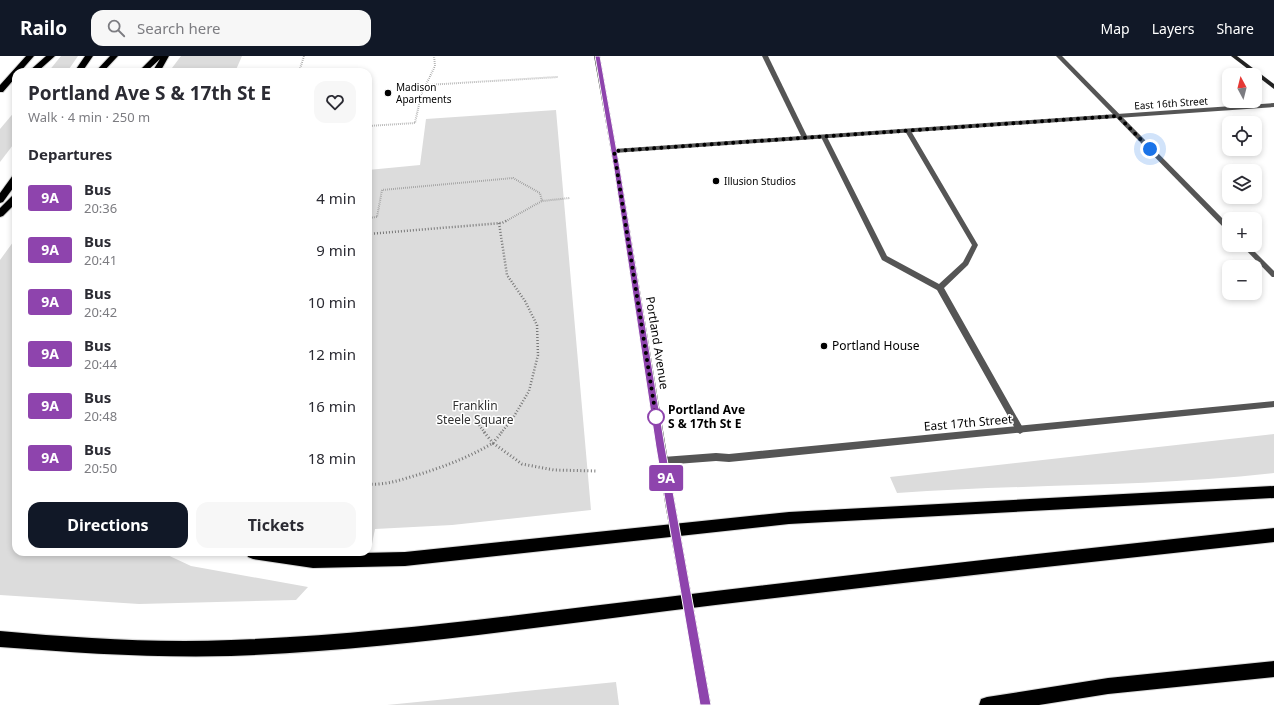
<!DOCTYPE html>
<html lang="en">
<head>
<meta charset="utf-8">
<style>
	:root { --surface:#fff; --page:#f7f7f7; --text:#2b2b33; --muted:#7c7c81; --accent:#111827 }
	body { margin:0; font-family:"Noto Sans",sans-serif; background:var(--page); color:var(--text); height:100vh; display:flex; flex-direction:column; font-size:15px; white-space:nowrap }
	* { box-sizing:border-box; margin:0 }
	p { font-size:13px; color:var(--muted) }
	.icon { flex:none; width:22px; height:22px; fill:none; stroke:currentColor; stroke-width:2; stroke-linecap:round; stroke-linejoin:round }
	.map { position:relative; flex:1; overflow:hidden }
	.panel { position:absolute; left:12px; top:12px; width:360px; height:488px; display:flex; flex-direction:column; background:var(--surface); border-radius:12px; box-shadow:0 2px 6px #0003 }
	.panel>* { flex:none }
	.badge { padding:0 8px; border-radius:3px; font-size:14px; line-height:26px }
	.needle { width:26px; rotate:353deg }
	.tools { position:absolute; left:1222px; top:12px; display:grid; gap:8px }
	.tools a { display:grid; place-items:center; width:40px; height:40px; border-radius:8px; background:var(--surface); box-shadow:0 2px 6px #0003; font-size:20px }
	.you { position:absolute; width:20px; height:20px; margin:-10px; border:3px solid #fff; border-radius:50%; background:#1a73e8; box-shadow:0 0 0 6px #1a73e833 }
	.map>.badge { position:absolute; translate:-50% -50%; box-shadow:0 0 0 2px #fff }
	h2 { padding:0 16px; font-size:15px; line-height:36px }
	.round { display:grid; place-items:center; flex:none; width:42px; height:42px; border-radius:12px; background:var(--page) }
	.head { display:flex; align-items:center; justify-content:space-between; height:68px; padding:0 16px }
	h1 { font-size:19px; font-weight:700; line-height:30px }
	.button { display:flex; gap:8px; margin-top:auto; padding:8px 16px }
	.button a { flex:1; height:46px; border-radius:12px; background:var(--accent); color:#fff; font-size:16px; font-weight:700; line-height:46px; text-align:center }
	.button a+a { background:var(--page); color:var(--text) }
	ul { padding:0; list-style:none }
	li { display:flex; align-items:center; gap:12px; height:52px; padding:0 16px }
	li div { flex:1 }
	li b { display:block; font-size:15px }
	li em { font-style:normal }
	li .badge { min-width:44px; font-weight:700; text-align:center }
	header { display:flex; align-items:center; gap:24px; box-sizing:border-box; height:56px; padding:0 20px; background:var(--accent); color:#fff }
	header strong { font-size:19px }
	nav { display:flex; gap:22px; margin-inline-start:auto; font-size:14px }
	.search { width:280px; height:36px; background:var(--page); display:flex; align-items:center; gap:10px; box-sizing:border-box; padding:0 14px; border-radius:12px; color:var(--muted); font-size:15px }
	.map>svg:first-child { display:block }
</style>
</head>
<body>
<header>
<strong>Railo</strong>
<div class="search"><svg class="icon" aria-label="search" viewBox="0 0 24 24"><circle cx="10" cy="10" r="6"/><path d="M15 15l6 6"/></svg>Search here</div>
<nav><a>Map</a><a>Layers</a><a>Share</a></nav>
</header>
<div class="map">
<svg width="1274" height="649" viewBox="0 0 1274 649">
	<rect width="100%" height="100%" fill="#fff"/>
	<g fill="#dcdcdc">
		<polygon points="61,0 78,0 67,16 48,16"/>
		<polygon points="181,0 242,0 235,16 169,16"/>
		<polygon points="16,54 16,85 0,106 0,73"/>
		<polygon points="556,54 591,454 452,469 375,473 372,488 368,488 368,114 420,109 426,63"/>
		<polygon points="16,182 16,496 161,496 191,510 308,531 296,544 139,548 0,539 0,204"/>
		<path d="M1274,378V417C1149,431 1022,428 897,437L890,421Z"/>
		<polygon points="616,626 619,649 387,649"/>
	</g>
	<g fill="none" stroke-linecap="round" stroke-linejoin="round">
		<defs>
			<g id="highway">
				<polygon points="26,0 34,0 20,16 16,16 16,21 3,36 0,36 0,29"/>
				<polygon points="46,0 55,0 37,16 28,16"/>
				<polygon points="85,0 93,0 82,16 74,16"/>
				<polygon points="110,0 118,0 103,16 95,16"/>
				<polygon points="154,0 169,0 160,16 152,16 160,3 146,16 138,16"/>
				<polygon points="16,118 16,128 3,146 0,147 0,137 13,119"/>
				<polygon points="16,138 16,147 3,160 0,161 0,152 13,139"/>
				<polygon points="1274,430 1274,442 789,468 405,510 313,512 253,503 248,501 246,496 295,496 313,498 405,496 789,456"/>
				<path d="M1274,472V486C1071,508 869,530 667,555C522,573 377,595 231,600C154,602 77,597 0,591V575C77,582 154,587 231,584C377,579 522,558 667,541C869,516 1071,494 1274,472Z"/>
				<polygon points="1274,605 1274,621 1108,638 1039,649 979,649 981,643 987,641 1108,622"/>
			</g>
		</defs>
		<use href="#highway" stroke="#dbdbdb" stroke-width="2"/>
		<g stroke="#777" stroke-width="2" stroke-dasharray="0.5 1.5" stroke-linecap="butt">
			<polyline points="299,16 304,0"/>
			<polyline points="426,29 558,21"/>
			<polyline points="368,70 415,67 421,39 435,10 434,0"/>
			<polyline points="368,162 377,161 382,134 513,122 540,137 542,145 570,142"/>
			<polyline points="506,165 542,145"/>
		</g>
		<g stroke="#777" stroke-width="2.5" stroke-dasharray="1 2" stroke-linecap="butt">
			<polyline points="499,167 507,219 525,245 537,269 538,299 529,335 513,362 501,377"/>
			<polyline points="368,178 502,167 508,164"/>
			<polyline points="479,369 485,377"/>
		</g>
		<g stroke="#777" stroke-width="3" stroke-dasharray="1 2.5" stroke-linecap="butt">
			<polyline points="484,376 493,387 502,376"/>
			<path d="M368,428C382,429 394,426 407,422C438,413 466,403 493,387L522,408L554,414L597,415"/>
		</g>
		<g fill="#555" fill-rule="evenodd">
			<polygon points="762,0 768,0 808,82 807,83 802,82"/>
			<polygon points="1056,0 1062,0 1229,169 1229,175 1227,175"/>
			<polygon points="908,73 911,75 978,189 968,209 944,232 1023,372 1024,374 1023,376 1020,378 1017,376 937,234 882,204 821,81 824,79 827,81 887,200 939,228 963,206 972,189 905,75"/>
			<polygon points="1241,189 1248,189 1274,215 1274,221 1272,221"/>
		</g>
		<g fill="#555" fill-rule="evenodd">
			<polygon points="1274,47 1274,51 614,97 611,95 614,93"/>
			<polygon points="1274,345 1274,351 729,406 716,405 663,409 660,408 659,405 660,402 663,401 716,397 729,398"/>
		</g>
		<g fill="#222" fill-rule="evenodd">
			<polygon points="594,0 600,0 620,113 675,447 673,450 670,451 667,450 665,447 614,113"/>
			<polygon points="1231,0 1237,0 1274,28 1274,33"/>
		</g>
		<use href="#highway" fill="#000" fill-rule="evenodd"/>
		<polyline stroke="#222" stroke-width="10" points="670,447 706,649"/>
	</g>
	<polygon fill="#8e44ad" stroke="#fff" points="595,0 600,0 620,113 665,391 711,649 700,649 656,391 614,113"/>
	<g fill="none" stroke-linecap="round" stroke-linejoin="round">
		<polyline stroke="#000" stroke-width="4" stroke-dasharray="0 7.2" points="656,361 614,95 1118,60 1150,93"/>
	</g>
	<g fill="#000" stroke="#fff" stroke-width="1.5">
		<circle cx="388" cy="37" r="4"/>
		<circle cx="716" cy="125" r="4"/>
		<circle cx="824" cy="290" r="4"/>
	</g>
	<circle fill="#fff" stroke="#8e44ad" stroke-width="2" cx="656" cy="361" r="8"/>
	<g text-anchor="middle" stroke-width="3" stroke-linejoin="round" paint-order="stroke">
		<g font-size="10" fill="#000" stroke="#fff" text-anchor="start">
			<text x="396" y="35">Madison<tspan x="396" dy="12">Apartments</tspan></text>
			<text x="724" y="129">Illusion Studios</text>
		</g>
		<g font-size="10" fill="#000" stroke="#fff">
			<text transform="translate(1171 47) rotate(-4)" y="4">East 16th Street</text>
		</g>
		<g font-size="12" fill="#000" stroke="#fff">
			<text transform="translate(657 287) rotate(81)" y="4">Portland Avenue</text>
			<text transform="translate(968 367) rotate(-5)" y="4">East 17th Street</text>
		</g>
		<g font-size="12" fill="#000" stroke="#fff" text-anchor="start">
			<text x="832" y="294">Portland House</text>
		</g>
		<g font-size="12" fill="#333" stroke="#fff">
			<text x="475" y="354">Franklin<tspan x="475" dy="14">Steele Square</tspan></text>
		</g>
		<g font-size="12" font-weight="bold" fill="#000" stroke="#fff" text-anchor="start">
			<text x="668" y="358">Portland Ave<tspan x="668" dy="14">S &amp; 17th St E</tspan></text>
		</g>
	</g>
</svg>
<div class="tools">
<a><svg class="needle" viewBox="-14 -14 28 28"><path d="M0-13l5 13h-10z" fill="#e53935"/><path d="M0 13l5-13h-10z" fill="#7c7c81"/></svg></a>
<a><svg class="icon" aria-label="locate" viewBox="0 0 24 24"><circle cx="12" cy="12" r="6"/><path d="M12 2v4M12 18v4M2 12h4M18 12h4"/></svg></a>
<a><svg class="icon" aria-label="layers" viewBox="0 0 24 24"><path d="M12 4l9 5-9 5-9-5zM3 14l9 5 9-5"/></svg></a>
<a>+</a>
<a>−</a>
</div>
<div class="you" style="left:1150px;top:93px"></div>
<b class="badge" style="left:666px;top:422px;background:#8e44ad;color:#fff">9A</b>
<section class="panel">
<div class="head"><div><h1>Portland Ave S &amp; 17th St E</h1><p>Walk · 4 min · 250 m</p></div><a class="round"><svg class="icon" aria-label="heart" viewBox="0 0 24 24"><path d="M12 20l-8-8c-3-5 5-10 8-4 3-6 11-1 8 4z"/></svg></a></div>
<h2>Departures</h2>
<ul>
<li><span class="badge" style="background:#8e44ad;color:#fff">9A</span><div><b>Bus</b><p>20:36</p></div><em>4 min</em></li>
<li><span class="badge" style="background:#8e44ad;color:#fff">9A</span><div><b>Bus</b><p>20:41</p></div><em>9 min</em></li>
<li><span class="badge" style="background:#8e44ad;color:#fff">9A</span><div><b>Bus</b><p>20:42</p></div><em>10 min</em></li>
<li><span class="badge" style="background:#8e44ad;color:#fff">9A</span><div><b>Bus</b><p>20:44</p></div><em>12 min</em></li>
<li><span class="badge" style="background:#8e44ad;color:#fff">9A</span><div><b>Bus</b><p>20:48</p></div><em>16 min</em></li>
<li><span class="badge" style="background:#8e44ad;color:#fff">9A</span><div><b>Bus</b><p>20:50</p></div><em>18 min</em></li>
</ul>
<div class="button"><a>Directions</a><a>Tickets</a></div>
</section>
</div>
</body>
</html>
